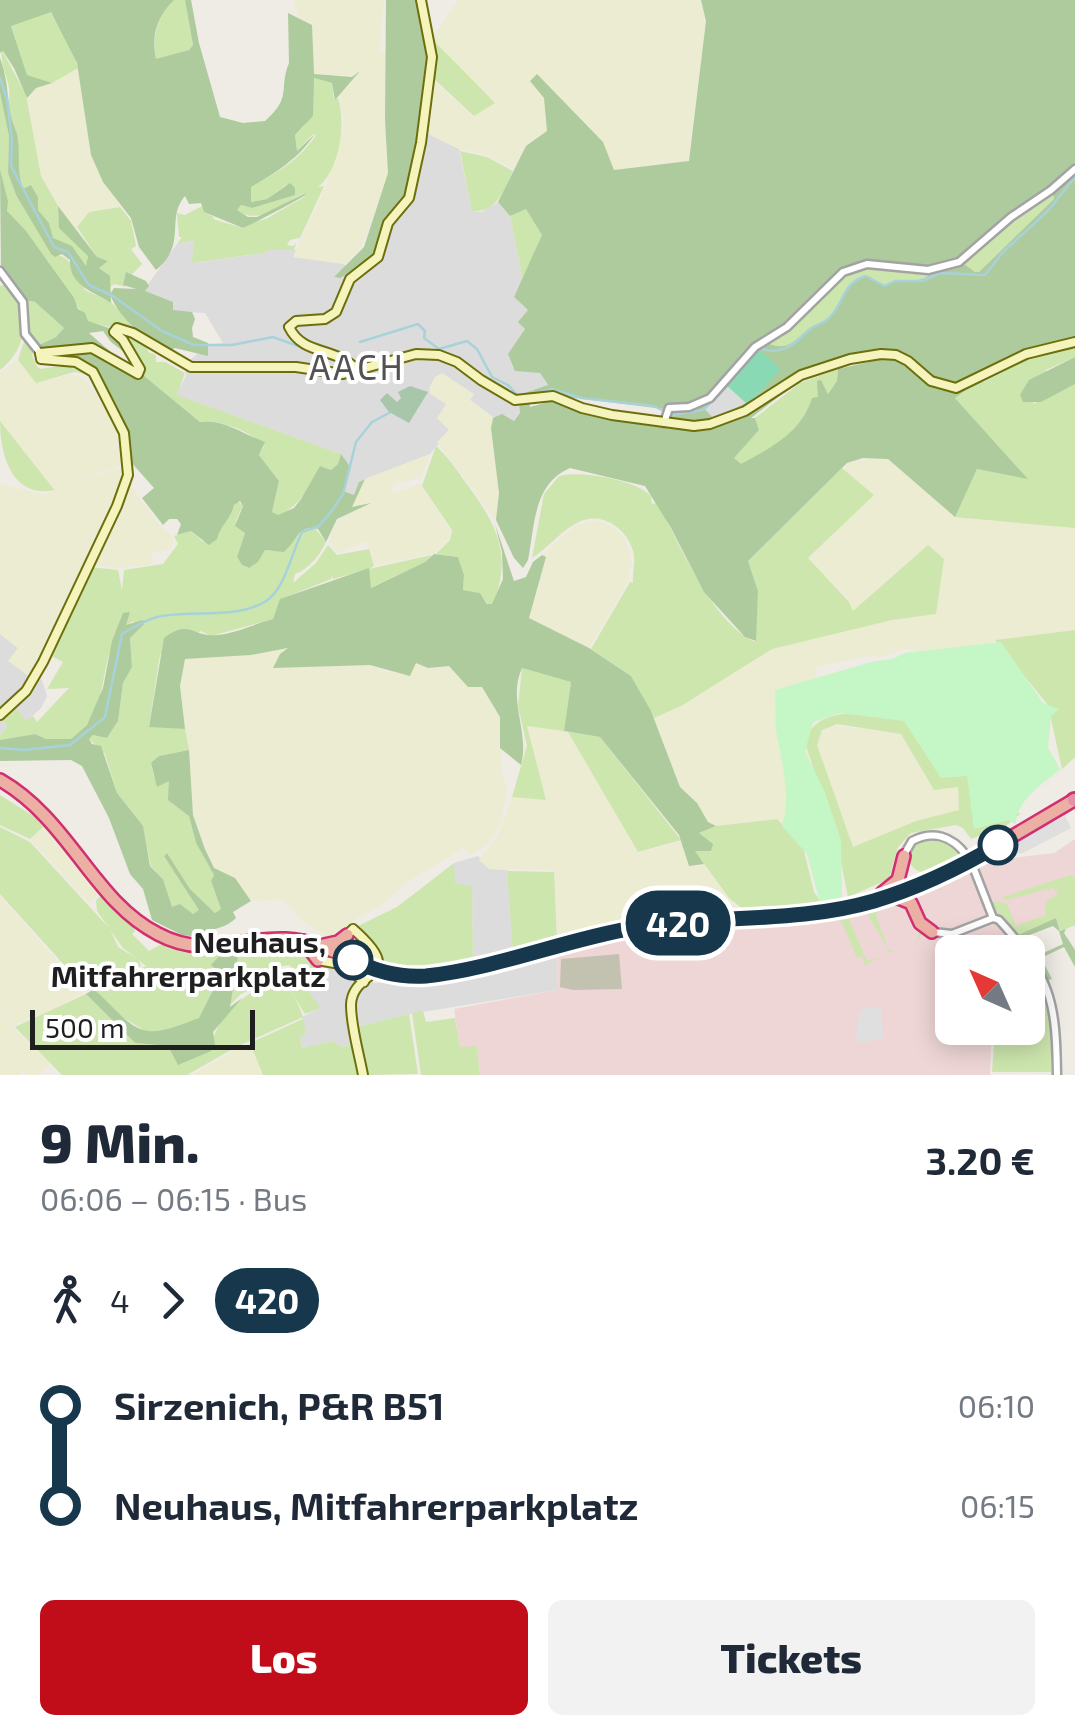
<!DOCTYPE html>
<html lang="de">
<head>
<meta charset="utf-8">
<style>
	:root { --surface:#fff; --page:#f2f2f3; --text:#1f2937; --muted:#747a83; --accent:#c00d19 }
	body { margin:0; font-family:"Exo 2",sans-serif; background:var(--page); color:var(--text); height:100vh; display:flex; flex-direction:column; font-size:38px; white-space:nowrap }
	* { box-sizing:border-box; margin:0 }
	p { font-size:32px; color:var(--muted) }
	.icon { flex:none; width:55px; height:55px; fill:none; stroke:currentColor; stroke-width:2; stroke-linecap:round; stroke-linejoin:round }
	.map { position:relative; height:1075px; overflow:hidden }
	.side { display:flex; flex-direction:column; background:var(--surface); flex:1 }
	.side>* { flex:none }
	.badge { padding:0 20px; border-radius:32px; font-size:35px; line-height:65px }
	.needle { width:65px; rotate:315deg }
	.tools { position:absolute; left:935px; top:935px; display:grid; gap:20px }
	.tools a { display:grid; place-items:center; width:110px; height:110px; border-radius:15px; background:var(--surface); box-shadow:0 5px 25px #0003; font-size:50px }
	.scale { position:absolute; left:30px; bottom:25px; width:225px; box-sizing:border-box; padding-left:10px; border:5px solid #1f1f1f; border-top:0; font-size:28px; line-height:35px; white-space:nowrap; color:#1f1f1f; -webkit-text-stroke:8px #fff; paint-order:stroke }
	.map>.badge { position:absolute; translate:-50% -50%; box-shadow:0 0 0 5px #fff }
	.legs { display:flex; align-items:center; gap:15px; height:110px; padding:0 40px; font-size:32px }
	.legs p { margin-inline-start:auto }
	.head { display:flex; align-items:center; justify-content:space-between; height:170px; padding:0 40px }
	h1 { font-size:55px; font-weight:800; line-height:75px }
	.cta { display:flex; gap:20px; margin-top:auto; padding:20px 40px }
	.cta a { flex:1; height:115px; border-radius:15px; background:var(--accent); color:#fff; font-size:40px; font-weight:800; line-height:115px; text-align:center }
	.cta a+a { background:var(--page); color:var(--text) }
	ul { padding:0 40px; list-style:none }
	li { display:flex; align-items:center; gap:35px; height:100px; font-size:38px }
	li i { display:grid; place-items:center; width:15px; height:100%; margin:0 12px; background:currentColor }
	li i::after { content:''; width:25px; height:25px; margin:-12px; border:8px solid; border-radius:50%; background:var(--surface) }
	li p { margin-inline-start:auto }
	li:first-child i { background:linear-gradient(#0000 50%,currentColor 0) }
	li:last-child i { background:linear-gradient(currentColor 50%,#0000 0) }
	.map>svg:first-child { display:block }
</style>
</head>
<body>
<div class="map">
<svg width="1075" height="1075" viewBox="0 0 1075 1075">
	<rect width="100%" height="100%" fill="#efebe5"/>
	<g fill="#dddcdc">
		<polygon points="424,132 459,149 472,211 481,212 498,202 510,216 523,280 514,297 528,310 525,328 516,345 529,370 540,373 548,386 519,395 520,413 513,422 496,419 470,400 473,395 446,404 450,430 430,454 360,481 354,496 343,491 341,454 176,395 186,376 185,364 208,345 223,343 205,313 170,311 144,290 177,244 194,240 193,263 264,253 267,250 296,250 294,257 344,264 346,267 335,276 339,278 390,224"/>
		<polygon points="727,386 746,403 713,418 704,408"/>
		<polygon points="0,634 18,648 9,660 42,680 47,696 41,708 26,722 17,710 9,709 1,715 7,727 0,735"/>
		<polygon points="478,856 489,869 507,870 513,953 473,962 472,886 454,883 454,863"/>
		<polygon points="558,949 557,990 410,1014 358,1027 360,1043 340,1047 334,1041 302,1048 300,1037 306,1033 302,1017 319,1008 304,984 318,976 322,981 324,963 336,964 360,979 368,976 374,983 421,980"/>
	</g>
	<polygon fill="#eed6d6" points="1075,839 1075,925 1061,931 1056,919 1016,936 1042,970 1028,974 1028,952 952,952 952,1028 992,1028 990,1075 480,1075 477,1046 460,1048 454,1009 557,990 558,949 622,937 761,927 869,911 940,882 980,862 1054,853"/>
	<polygon fill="#c3c2b1" points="619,954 622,989 573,990 560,987 561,959"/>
	<g fill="#ececd2">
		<polygon points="294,0 384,0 380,50 385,53 388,173 385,190 380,190 382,194 362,245 344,264 293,257 327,183 340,142 344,120 339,96 355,76 314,74"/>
		<polygon points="458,0 701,0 706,21 689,161 614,170 602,142 544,98 547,131 526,146 514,169 486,155 459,149 424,132 432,79 473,116 432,39"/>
		<polygon points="78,68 91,155 120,207 89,212 73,232 41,176 26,98 36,88"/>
		<polygon points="18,360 36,383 71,374 83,378 110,412 121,435 126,464 62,488 125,467 120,491 64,607 60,610 61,615 31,678 8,661 18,648 0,634 0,484 44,495 55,491 0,421 0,373"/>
		<polygon points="442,373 474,394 470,400 493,418 491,429 499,493 496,520 437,442 449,430 437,418 446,404 430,394 429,388 435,377"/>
		<polygon points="430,454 421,477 393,484 392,494 420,484 450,530 449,538 441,547 435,553 374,566 367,541 338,553 330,541 332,531 339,520 365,504 351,508 365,479"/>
		<polygon points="880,457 888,459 955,517 1075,528 1075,630 929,652 904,649 881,657 867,656 816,667 803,847 777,819 716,826 708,822 697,803 680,787 654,718 681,706 772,648 892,620 936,614 852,612 849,602 808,558 873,495 844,469 847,463"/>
		<polygon points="129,484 158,523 172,536 173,543 170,550 152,552 153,564 120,568 94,565 91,562"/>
		<polygon points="597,521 611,526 624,537 632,560 628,582 589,648 529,618 546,557 542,555 576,525"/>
		<polygon points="305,645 342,664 370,665 386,672 408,674 416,663 428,668 449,666 468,687 482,686 500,717 502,772 507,790 500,825 487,846 470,854 463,848 406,883 384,903 351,922 334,938 326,937 302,920 283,899 251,901 235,878 214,868 193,815 180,686 185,659 251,655"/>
		<polygon points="527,725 568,732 638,853 681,841 696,867 704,864 730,901 743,912 743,916 557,942 554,872 557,870 489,869 479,860 497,837 512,797 546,799"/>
		<polygon points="832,725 901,734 934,790 958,786 959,811 916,821 853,848 817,746 822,731"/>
		<polygon points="49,821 103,890 89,903 30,839"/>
		<polygon points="0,896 84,992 52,1011 11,1026 50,1063 39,1075 28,1075 23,1071 20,1075 0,1075 0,1016 9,1023 0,1013"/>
		<polygon points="250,1043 263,1075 192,1075 234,1051"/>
	</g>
	<g fill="#cde6ae" fill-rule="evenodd">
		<path d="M174,0H185L193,45L189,50L156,60C152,35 157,18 174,0Z"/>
		<polygon points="50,11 71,47 78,68 52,83 27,76 11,25"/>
		<polygon points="432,39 495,103 474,116 432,77"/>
		<path d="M2,50L26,95L41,176L58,206L59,225L88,255L86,267L75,250L53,238L49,223L38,210V197L31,185L26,192C14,175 19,156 17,136C16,128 12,121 10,113C8,104 10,96 9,88C7,75 0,64 2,50Z"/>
		<path d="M314,78L332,83L334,99L338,98C346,123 340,170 318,187L324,186L300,238L290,240L287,245L293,246L296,243L294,250H268L264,253L192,263L194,240L177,244L182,237H179L177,213L185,215L202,206L204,212L214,217L213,219L243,228L252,222L266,219L304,197L305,193C283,202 259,227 237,210L241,205L252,208L295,195L286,185L267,199L251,202V187C278,171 298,162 316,135L313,134L297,151L295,135L306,124Z"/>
		<path d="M0,93L9,136L8,173L16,195L51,254C73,255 75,273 85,290L111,302L140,334L88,322L49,263L7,211L6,193L0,169Z"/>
		<path d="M460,151L487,157L513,171C504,190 497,213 472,211Z"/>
		<polygon points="1052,190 1054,199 979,272 975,272 963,263 1014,216"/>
		<polygon points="120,207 131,221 136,246 131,249 142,264 123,284 126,287 114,284 109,288 106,273 99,268 108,261 97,257 77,227 89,212"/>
		<polygon points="526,208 542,235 523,280 510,216"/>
		<path d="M868,264L927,272L928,276C914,285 899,275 885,285L873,278H857C843,289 840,306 828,318C822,323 813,325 807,330C793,344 785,352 765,342L802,317L839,276Z"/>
		<path d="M6,284C29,314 30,346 0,370V286Z"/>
		<polygon points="28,301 35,302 64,328 56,337 37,346 28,335"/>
		<path d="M119,330L147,344L148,352L156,355V362H165L185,373L177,395L341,454L338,464L331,470L320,466C308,488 301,505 278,516L272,512L279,481L259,455L264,446C252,432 219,419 200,422L143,375V369L117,331Z"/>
		<path d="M25,338C34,347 30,360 40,369L66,365L86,374L74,372L36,383L18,360Z"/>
		<polygon points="1075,348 1075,357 1046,370 1033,404 1075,384 1075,528 954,517 977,469 1027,478 955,398 980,381 984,382 1035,355"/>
		<path d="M838,369L837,381L828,394L821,381L819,398L812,399C802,433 771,448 741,465L733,458L759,430L755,418L800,383Z"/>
		<path d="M0,421L52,487L55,490C12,499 0,455 0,421Z"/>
		<path d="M436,446C448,457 457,470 466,483C496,524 513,553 493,604H488L480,593L463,590L464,575L458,557L436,554L450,540L452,530L422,486Z"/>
		<path d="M842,468L874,495L808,558L849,602L853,611L928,545L944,559L936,614L892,620L772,649L681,706L654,718L631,676L591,649L630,582L633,583C632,572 636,562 633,551C630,540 623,531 614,525C579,503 557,543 532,558L544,494L559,476C579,470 637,480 651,496L652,504L657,503C680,543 711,622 755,642L758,591L748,561Z"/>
		<path d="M237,501L243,505L236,521L245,533L237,557L242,565L248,568L258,562L265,550C291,556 293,531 314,527L326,542C320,555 309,569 295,574L293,583L316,563L328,545L337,555L369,549L374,566L369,569L432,555L425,562L370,588L368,569L333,579L332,576L331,579L281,599L273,619L211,636L201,631L160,655L149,726L185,729L189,750L159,756L151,764L154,777L165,782L170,780V789L189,816L196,843L214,875L211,881L221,909L215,913L190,889L167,853L164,856L199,907L200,910L193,914L180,904L172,908L163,879L151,866L142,826L117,793L105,754L89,739L93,735L107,738L118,721L123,683L132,667L130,638L134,621C98,639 111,690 89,722C85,728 77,733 71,739H46L35,734L0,740V735L7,727L2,716L11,710H17L26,721L33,716L37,722L69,688L47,689L63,662L48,654L89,567L118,570L122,590L124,570L163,564L178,544L174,536L191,531L203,542L220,528Z"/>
		<polygon points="1075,630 1075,757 1039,791 1062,769 1048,705 995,640"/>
		<polygon points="522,668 571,682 564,731 527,726 546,800 512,797 527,746 518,706"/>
		<path d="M896,713L1020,814L1006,826L971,839L963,828L956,825L911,833L898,847L889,879L848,897L839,852L805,742C815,705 865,714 896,713ZM837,724L901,734L934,790L958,787L959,810L916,821L853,847L817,745L822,730Z"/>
		<polygon points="568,732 600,737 681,840 638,852"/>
		<polygon points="0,795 38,819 49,821 30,839 0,825"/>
		<polygon points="777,819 803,847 814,892 822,903 744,910 729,898 694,850 699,833 716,826"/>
		<polygon points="0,827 30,842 110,929 118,947 139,960 141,966 86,989 0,894"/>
		<path d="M920,839H945L964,856C945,866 918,887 907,857L911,845Z"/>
		<polygon points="454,863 455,883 472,886 473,962 413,973 379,966 377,949 358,926 397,907"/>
		<polygon points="507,871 554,872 557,942 513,953"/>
		<polygon points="1071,875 1075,878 1075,925 1061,931 1056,918 1016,936 990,904 996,901 1007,904 1016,926 1046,915 1045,902 1058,894 1053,888 1006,900 1002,897"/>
		<path d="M102,895L132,922L135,931L132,934L149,951L167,941L206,951L225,950L221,973L199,1019L163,1033L145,1031L87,995L135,1043L168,1046L179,1064L210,1051C216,1014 243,995 276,979C291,984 298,1003 303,1017L236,1047L187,1075H62L15,1027L146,966L123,948L97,911L96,900Z"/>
		<polygon points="902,899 923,932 915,944 919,933 901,904 879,910 876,915 888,949 894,951 890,953 867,913 849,919 867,961 881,957 865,965 862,956 857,958 838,914"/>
		<polygon points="266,951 305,951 314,964 324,963 322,966 330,972 322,982 318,976 304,984 320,1008 305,1014 285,981 296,971 289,965 273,968 273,979 241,994 229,1006 237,955"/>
		<path d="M1038,971C1052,1003 1051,1038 1051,1072H992L995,1028H1028V974Z"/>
		<polygon points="423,1011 426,1022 455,1018 460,1047 477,1046 480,1075 421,1075 412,1013"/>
		<polygon points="409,1014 418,1074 365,1075 357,1027"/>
		<polygon points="303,1019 306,1033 300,1038 302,1048 334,1041 340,1047 357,1044 362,1075 263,1075 250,1043"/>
	</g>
	<g fill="#aecb9d">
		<path d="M0,0H174C157,17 151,35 156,59L189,50L193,45L185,0H191L199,43L220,117L243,123L265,121C293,96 278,90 289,63L288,13L312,25L314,74L352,77L360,71L335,100L332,83L314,78L313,116L295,135L297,151L315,134C297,160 278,171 251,187V202L267,199L290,183L295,188V195L252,208L241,205L237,210L248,217H257L306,193L304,196C283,208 262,219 243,228L204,212L201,203L189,204L185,196C165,219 188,244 156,270L139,247L131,218L103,182L91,155L77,63L51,12L11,26L27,75L52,83L36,88L27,98L14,68L3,51L0,53Z"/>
		<polygon points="386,0 419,0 430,54 415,170 409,194 391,216 375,258 340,278 334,277 364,247 388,173 385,120"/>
		<path d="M701,0H1075V166L970,252C956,260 940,267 923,268C898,269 874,257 849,265L789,323L767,336L708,396L689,404L668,406L664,409L567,397L551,389L519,399V395L548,385L540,373L515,371L508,354L525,329L518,322L528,310L514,297L542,235L526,209L510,216L498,202L526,146L547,131L544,98L530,81L537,74L603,142L614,170L689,161L706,21Z"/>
		<path d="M0,58C7,76 7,92 10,111C11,119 15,127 17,134C21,154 16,167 23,189L31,185L38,197V210L49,223L53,238L72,246L86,266L88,256L59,228L58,206L97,257L108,261L99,268L110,276L111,303C96,292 69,287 70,260L62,254L55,257L51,254L16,195L8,173L9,136L0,93Z"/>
		<polygon points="0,169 8,201 7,211 26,231 74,298 78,309 85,313 88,321 109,328 110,334 124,345 124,352 111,342 103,331 89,333 122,362 97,348 42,350 37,346 56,337 64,328 35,302 24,300 1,270"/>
		<path d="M1075,176V338L1028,348L964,383L949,385L935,381L909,359L860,354L818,365L790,378L750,406L700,424L668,421L670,411L693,408L726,385L704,408L713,418L746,403L749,404L780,369L758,349L765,342C785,352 793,343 807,330C814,324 823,323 829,317C843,303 843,282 866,276L885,285C899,275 914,285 928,276L927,272L963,263L975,272H979L1054,199L1053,194L1068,177Z"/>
		<path d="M126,272L146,281L149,286L145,291L173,302V310L192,312L195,319L192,328L193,337L208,343V356L175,348L171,350L173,357C150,342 119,320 110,294L114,288L136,289L123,285Z"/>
		<path d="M86,349L136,377L143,375L200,422C223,418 244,435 265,442L259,455L279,481L272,512L278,515L294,508L301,499L320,466L331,470L338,464L341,454L351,468L343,491L354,495L359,482L365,479L352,507L371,503L337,519L326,542L318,529C300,523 296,542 284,552L265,550L258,562L249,568L242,565L237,557L245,533L235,526L243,506L240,501L234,505C230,521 221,524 217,539L209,545L191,531L177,535L181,524L177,519H169L163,525L142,498L154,488L130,461L126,431L95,369L82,361L49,356Z"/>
		<polygon points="1075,357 1075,384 1041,402 1023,402 1020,395 1029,380"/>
		<path d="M887,358C926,363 919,399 972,386L955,398L1028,479L977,469L955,517L888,459L863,458L847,463L748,561L758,591L756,641L745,637L704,592L671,528L645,486L570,468C533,484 535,525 528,560L523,568L514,558L496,520L499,493L491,428L493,418L502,414L514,421L520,413L519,402L529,400L530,407L548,402L549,398L569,407L618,419L698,430L753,411L795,384L751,418H755L759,430L734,458L741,464C771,448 802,432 812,398L818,397L817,381L821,380L828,394L837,381L838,369Z"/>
		<path d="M495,524L514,581L526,577L533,562L542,555L546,557L529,618L589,648L631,676L651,711L680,787L697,803L708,822L716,826L699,833L713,844L711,851H695L704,864L689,866L679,835L600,737L564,731L571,682L522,668C507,700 530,732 521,765L500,748V717L482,687H468L449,666L428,668L416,663L410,676L370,665L273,668L280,654L288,648L251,655L185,659L180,686L185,729L149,727L164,638C190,618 193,638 217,635C237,633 254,624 273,619L280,599L369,568L371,588L425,562L434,554L458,557L464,575L463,590L480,593L487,604H492L503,579L502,552Z"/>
		<path d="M130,612L126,625L143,620L144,624L130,638L132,667L123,683L118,721L107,738L93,735L89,739L92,744L101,746L117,793L143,826L150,866L163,879L172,907L180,904L193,914L199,910L164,856L167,853L190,889L215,913L221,909L211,881L214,875L196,843L189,816L168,800L169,781L157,787L151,763L159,756L189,750L193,815L205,849L214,868L235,878L251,901L233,912L236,918C224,930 211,927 199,937L182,935L152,920L143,889L130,874L109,818L82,766L71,760L0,761V740L35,734L46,739H71L87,725L103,688L112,641L123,613Z"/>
		<polygon points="1056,918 1060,931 1066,929 1064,933 1075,950 1075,967 1064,947 1041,958 1052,979 1048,980 1027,945 1039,955 1063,944 1059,931 1053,926 1019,939 1016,936"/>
		<path d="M266,943L299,944L305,951L280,950L238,955L230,1007L242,998L213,1032L215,1045L211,1051L178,1065L168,1046L135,1043L86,994L94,989C139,1032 137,1043 199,1018L221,974L211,965L225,950Z"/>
	</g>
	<polygon fill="#a8c6aa" points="410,386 428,392 409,423 389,412 380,400 387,393 397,402 401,398 398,392"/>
	<path fill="#c5f6c6" d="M1001,642L1043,703L1059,709L1051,716L1048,748L1060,769C1043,784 1016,800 1016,824L1008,820L974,829L967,776L941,778L904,721L840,713L813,722L805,752L824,790L841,840L842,900L821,906L807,854L782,826C792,797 781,760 776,730C775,717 776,704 775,690L871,662L892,659L905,653Z"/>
	<polygon fill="#88d9b4" points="758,349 781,369 748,405 726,385"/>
	<g fill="#dfdfdf">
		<polygon points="1065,816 1071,828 1023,853 1006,854 1017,840"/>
		<polygon points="881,1007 883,1038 863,1043 856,1041 859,1013 866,1008"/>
	</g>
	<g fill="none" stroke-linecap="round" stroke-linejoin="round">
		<g stroke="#a8d2da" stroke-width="2.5">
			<polyline points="0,78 7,99 12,140 11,166 54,247 68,252 89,285 113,296 162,331 194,345 232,345 273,337 298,346"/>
			<polyline points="360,342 418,324 425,331 424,338 439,349 467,341 477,349 492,377 508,385 520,398"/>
			<path d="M759,348C782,357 794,344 809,330C815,325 824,324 830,317C844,303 843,282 866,276L885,286L895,281H922L940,273L985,275L1003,252L1048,211L1075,177"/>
			<polyline points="537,394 551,389 582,398 654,406 672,415 703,410 726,387"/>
			<path d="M0,748L24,750L70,745L105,717L122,634C133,628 145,620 157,617C188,609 237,620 266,601C285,589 292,552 302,532L319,526L331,512L343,494L356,442L372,422L389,413"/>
		</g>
		<defs>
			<g id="tertiary">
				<polyline points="0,271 23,302 25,334 40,353"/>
				<polyline points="664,423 669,408 689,407 710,398 755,347 787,327 843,272 867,264 928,270 959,262 1011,217 1051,190 1075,169"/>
				<path d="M904,855L912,841C933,830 952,836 966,855"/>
				<path d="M972,864L993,918L999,920C1051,977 1056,1000 1057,1075"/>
				<polyline points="933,932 952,934 993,918"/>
			</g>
			<g id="secondary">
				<polyline points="40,353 92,348 138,374 140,369 123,340 114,332 117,328 133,333 191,367 296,367 343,374 416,354 439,355 457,362 481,380 515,400 553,396 582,408 612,415 694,426 710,424 745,411 801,375 850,359 881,354 896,355 908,361 931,381 956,388 1026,354 1075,342"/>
				<path d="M356,369C334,346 303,356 289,327L296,321L325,319L336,312L350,279L378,257L388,223L409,198L421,143L432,57L421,0"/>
				<polyline points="0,715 26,691 43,662 117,506 128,475 124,433 93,372 76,362 41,359 40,353"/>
				<path d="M347,935L353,929C410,979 352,968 351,1005C351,1027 359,1053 363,1075"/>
				<polyline points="318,960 345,965 364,982"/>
			</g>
			<g id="trunk">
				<path d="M0,780C70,820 93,901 158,934C205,959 238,937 286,939C317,940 344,957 372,969"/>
				<polyline points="974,859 1074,800"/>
				<polyline points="882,893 898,880 904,856"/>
				<polyline points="891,895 966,863"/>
				<polyline points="303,941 318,960 317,953 327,948"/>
				<polyline points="324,945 338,942 347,935"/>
				<polyline points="379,971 410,976 437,974 655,925 820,913 896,897 911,903 920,923 932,932"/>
			</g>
			<polyline id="motorway" points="1074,800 1075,800"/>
		</defs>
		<use href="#tertiary" stroke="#a3a3a3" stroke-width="11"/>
		<use href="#secondary" stroke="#6c6f0c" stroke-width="12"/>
		<use href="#trunk" stroke="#d02f72" stroke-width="16"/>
		<use href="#motorway" stroke="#d02f72" stroke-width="18"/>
		<use href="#tertiary" stroke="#fff" stroke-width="6"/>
		<use href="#secondary" stroke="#f6f4bd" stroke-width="8"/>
		<use href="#trunk" stroke="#ecafa4" stroke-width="11"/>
		<use href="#motorway" stroke="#e192a6" stroke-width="12"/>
		<defs>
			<g id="trunk-bridge">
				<polyline points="966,863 974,859"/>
				<polyline points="372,969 379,971"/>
			</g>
		</defs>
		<use href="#trunk-bridge" stroke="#d02f72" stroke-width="16" stroke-linecap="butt"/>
		<use href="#trunk-bridge" stroke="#ecafa4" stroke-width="11"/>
	</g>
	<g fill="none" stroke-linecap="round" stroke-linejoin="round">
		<defs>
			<path id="line-1" d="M353,960C375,971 400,978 426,976C494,969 564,940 633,928C713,914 795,924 874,901C917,888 959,868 998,845"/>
		</defs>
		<use href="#line-1" stroke="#fff" stroke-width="22"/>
		<use href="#line-1" stroke="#17374c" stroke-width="15"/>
	</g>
	<g fill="#fff" stroke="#17374c" stroke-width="5">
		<circle cx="998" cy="845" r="18"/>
		<circle cx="353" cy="960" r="18"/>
	</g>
	<g text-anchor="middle" stroke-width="8" stroke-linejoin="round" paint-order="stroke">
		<g font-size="30" font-weight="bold" fill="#1f1f1f" stroke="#fff" text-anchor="end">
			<text x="326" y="953">Neuhaus,<tspan x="326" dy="34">Mitfahrerparkplatz</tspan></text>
		</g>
		<g font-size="35" letter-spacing="2.5" fill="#525252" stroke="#fff">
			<text x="357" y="380">AACH</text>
		</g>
	</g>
</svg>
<div class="tools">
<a><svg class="needle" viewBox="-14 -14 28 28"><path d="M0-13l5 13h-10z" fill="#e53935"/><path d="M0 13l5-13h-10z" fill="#747a83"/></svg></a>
</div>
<div class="scale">500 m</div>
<b class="badge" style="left:678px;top:923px;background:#17374c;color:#fff">420</b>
</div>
<section class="side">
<div class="head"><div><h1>9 Min.</h1><p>06:06 – 06:15 · Bus</p></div><b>3.20 €</b></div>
<div class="legs"><svg class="icon" aria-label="walk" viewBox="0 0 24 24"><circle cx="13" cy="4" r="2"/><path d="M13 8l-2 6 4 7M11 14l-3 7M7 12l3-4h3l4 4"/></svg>4<svg class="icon" aria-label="forward" viewBox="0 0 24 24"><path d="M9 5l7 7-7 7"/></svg><b class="badge" style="background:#17374c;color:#fff">420</b></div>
<ul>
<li><i style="color:#17374c"></i><b>Sirzenich, P&amp;R B51</b><p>06:10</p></li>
<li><i style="color:#17374c"></i><b>Neuhaus, Mitfahrerparkplatz</b><p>06:15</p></li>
</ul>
<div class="cta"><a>Los</a><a>Tickets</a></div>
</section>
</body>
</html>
